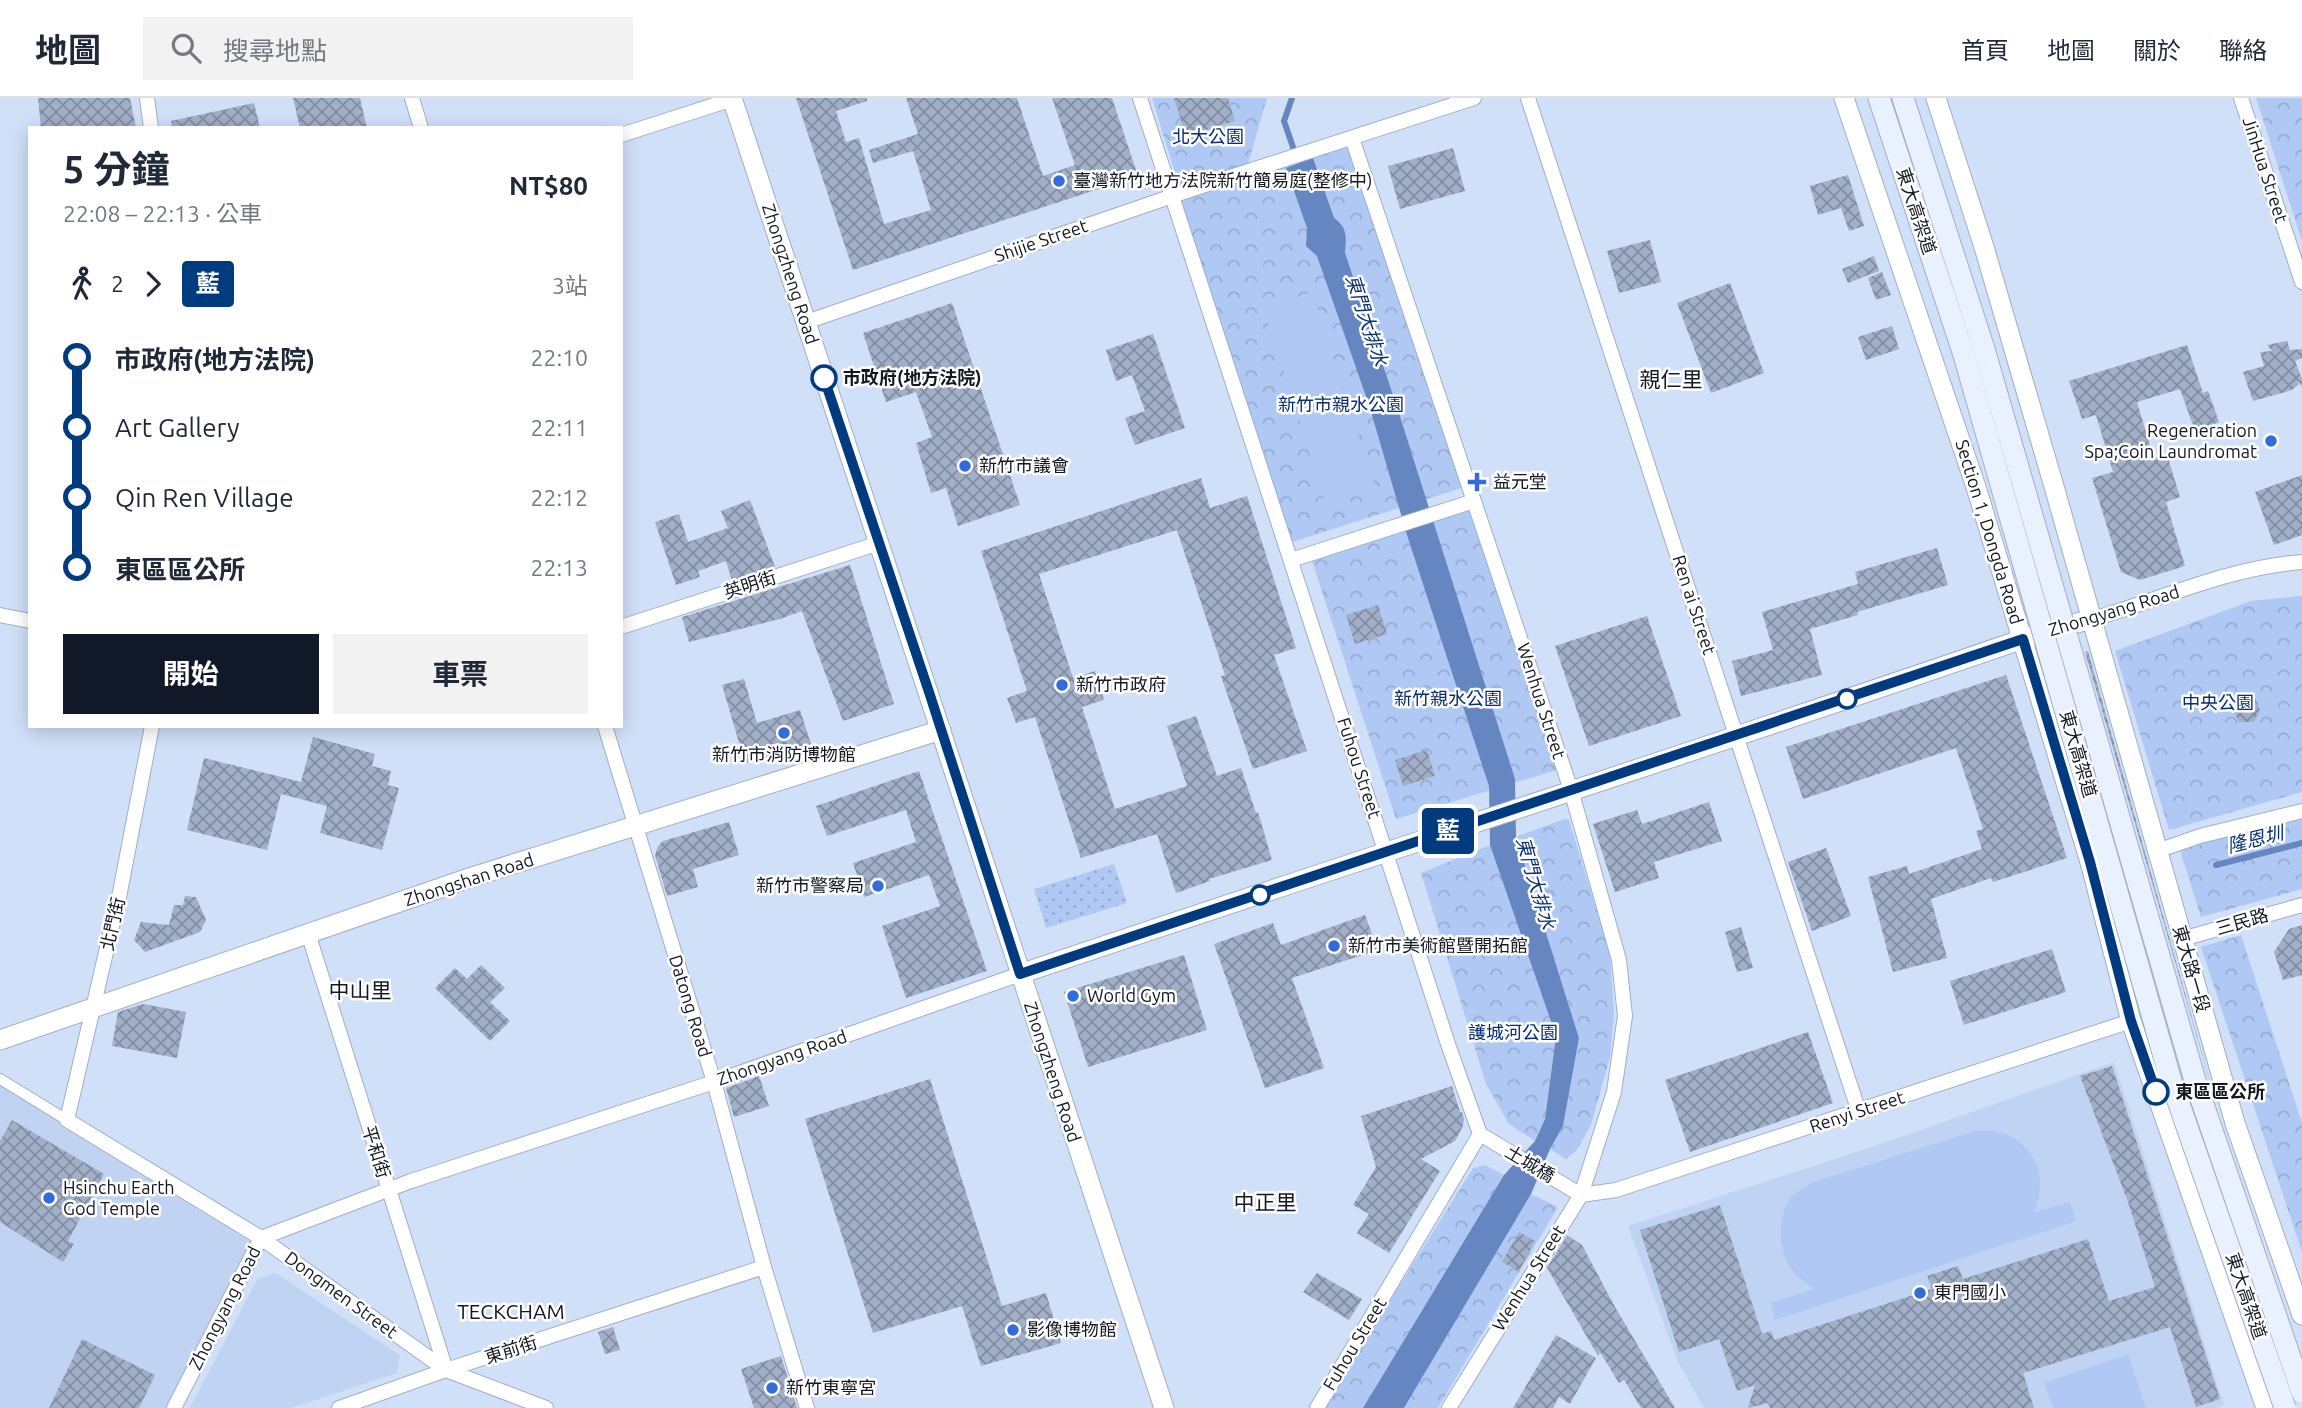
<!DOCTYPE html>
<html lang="zh-TW">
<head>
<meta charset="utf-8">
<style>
	:root { --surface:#fff; --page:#f2f2f3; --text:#1f2937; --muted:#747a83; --line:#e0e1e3; --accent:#111827 }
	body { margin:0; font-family:Ubuntu,"Noto Sans TC",sans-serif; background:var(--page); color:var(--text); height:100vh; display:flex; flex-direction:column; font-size:26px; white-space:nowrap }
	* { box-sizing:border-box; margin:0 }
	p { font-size:23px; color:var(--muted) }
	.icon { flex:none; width:38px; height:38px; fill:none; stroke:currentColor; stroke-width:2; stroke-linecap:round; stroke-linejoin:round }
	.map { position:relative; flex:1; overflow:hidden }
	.drawer { position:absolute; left:28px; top:28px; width:595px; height:602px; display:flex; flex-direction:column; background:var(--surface); border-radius:0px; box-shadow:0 4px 18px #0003 }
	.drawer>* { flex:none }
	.badge { padding:0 14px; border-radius:5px; font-size:24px; line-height:46px }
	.map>.badge { position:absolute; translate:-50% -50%; box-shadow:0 0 0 4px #fff }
	.legs { display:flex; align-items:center; gap:10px; height:77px; padding:0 35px; font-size:23px }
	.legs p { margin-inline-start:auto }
	.summary { display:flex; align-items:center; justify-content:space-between; height:119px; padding:0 35px }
	h1 { font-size:38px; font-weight:700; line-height:52px }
	.primary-button { display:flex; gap:14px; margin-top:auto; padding:14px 35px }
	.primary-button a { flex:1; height:80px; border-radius:0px; background:var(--accent); color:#fff; font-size:28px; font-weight:700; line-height:80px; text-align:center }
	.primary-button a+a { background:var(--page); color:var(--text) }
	ul { padding:0 35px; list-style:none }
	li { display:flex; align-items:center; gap:24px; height:70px; font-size:26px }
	li i { display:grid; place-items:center; width:10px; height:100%; margin:0 9px; background:currentColor }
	li i::after { content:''; width:18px; height:18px; margin:-9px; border:5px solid; border-radius:50%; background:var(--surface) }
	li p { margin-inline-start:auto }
	li:first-child i { background:linear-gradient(#0000 50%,currentColor 0) }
	li:last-child i { background:linear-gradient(currentColor 50%,#0000 0) }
	header { display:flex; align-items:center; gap:42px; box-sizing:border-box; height:98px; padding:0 35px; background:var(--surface); border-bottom:2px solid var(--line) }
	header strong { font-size:33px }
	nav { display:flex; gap:38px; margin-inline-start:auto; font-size:24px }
	.search { width:490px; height:63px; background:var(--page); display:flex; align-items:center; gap:18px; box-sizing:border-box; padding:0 24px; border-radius:0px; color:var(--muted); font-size:26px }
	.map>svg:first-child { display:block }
</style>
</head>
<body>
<header>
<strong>地圖</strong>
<div class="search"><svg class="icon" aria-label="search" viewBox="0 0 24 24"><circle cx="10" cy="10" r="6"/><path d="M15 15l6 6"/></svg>搜尋地點</div>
<nav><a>首頁</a><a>地圖</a><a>關於</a><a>聯絡</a></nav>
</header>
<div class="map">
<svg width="2302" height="1310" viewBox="0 0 2302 1310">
	<defs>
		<pattern id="grass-dots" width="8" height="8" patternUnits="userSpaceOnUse" patternTransform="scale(1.75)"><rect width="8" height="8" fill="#afc8f4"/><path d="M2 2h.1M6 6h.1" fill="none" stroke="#96abd1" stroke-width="1.8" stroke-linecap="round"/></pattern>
		<pattern id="park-crowns" width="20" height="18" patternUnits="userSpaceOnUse" patternTransform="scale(1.75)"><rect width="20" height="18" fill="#afc8f4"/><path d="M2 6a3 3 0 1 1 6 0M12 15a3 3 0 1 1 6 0" fill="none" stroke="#96abd1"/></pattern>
		<pattern id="building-cross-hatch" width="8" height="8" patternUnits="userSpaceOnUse" patternTransform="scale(1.75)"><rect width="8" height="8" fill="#a1afc8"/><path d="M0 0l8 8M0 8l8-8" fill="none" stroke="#828da2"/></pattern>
	</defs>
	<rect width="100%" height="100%" fill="#d1e0f9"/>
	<g fill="#c1d3f3">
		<polygon points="2114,964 2224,1307 2217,1310 1704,1310 1677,1262 1628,1128 1878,1047"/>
		<polygon points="0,980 256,1141 172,1310 0,1310"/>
		<polygon points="276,1175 400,1257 397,1275 291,1310 190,1310 257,1181"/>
	</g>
	<polygon fill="url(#grass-dots)" points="1114,766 1127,805 1046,830 1034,791"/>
	<g fill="url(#park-crowns)">
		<polygon points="1152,0 1267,0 1248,66 1179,88"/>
		<polygon points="2256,0 2302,0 2302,143"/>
		<polygon points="1352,40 1468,388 1286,446 1172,98"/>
		<polygon points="1475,406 1563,670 1396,721 1312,463"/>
		<polygon points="2302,498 2302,694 2169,732 2115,553 2251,503"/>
		<polygon points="2302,718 2302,791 2201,819 2180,752"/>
		<polygon points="1564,721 1569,722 1610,856 1614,915 1610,959 1591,1027 1576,1053 1566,1061 1550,1051 1563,1028 1579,940 1516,739"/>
		<polygon points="1490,747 1556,938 1545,1021 1535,1043 1509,1026 1486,986 1421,775"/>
		<polygon points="2241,837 2302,1025 2302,1154 2201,849"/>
		<polygon points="1485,1067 1504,1077 1363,1310 1323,1310 1473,1070"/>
		<polygon points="1531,1096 1558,1109 1438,1310 1404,1310"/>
	</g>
	<g fill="#afc8f4">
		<polygon points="1312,194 1376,390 1326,407 1264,211"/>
		<path d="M1975,1033C1984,1033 1994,1032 2003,1035C2037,1047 2048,1082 2034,1114L2070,1104L2076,1123L1775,1222L1771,1205L1814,1191C1807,1185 1798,1180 1793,1173C1777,1154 1776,1118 1792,1098C1797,1093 1806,1089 1811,1085Z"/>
		<polygon points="2128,1256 2146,1310 2053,1310 2044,1285"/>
	</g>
	<path fill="#6586c1" d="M1313,60L1334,120C1348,130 1346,139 1345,155L1396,306L1515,681L1516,739L1579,940L1563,1028L1550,1051L1531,1096L1404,1310H1363L1504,1077L1535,1043L1545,1021L1556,938L1490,747L1489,688L1407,437L1369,307L1317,158L1306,148L1307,130L1286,70Z"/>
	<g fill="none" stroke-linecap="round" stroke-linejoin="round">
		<g stroke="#6586c1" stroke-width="6">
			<polyline points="1292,0 1284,23 1296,58"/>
			<polyline points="2216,767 2302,745"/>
		</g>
	</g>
	<g fill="url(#building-cross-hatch)">
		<polygon points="38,0 130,0 136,30 41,30"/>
		<polygon points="293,0 360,0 367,30 300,30"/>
		<polygon points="796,0 867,0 867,3 836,13 846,44 859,40 884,126 931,112 913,53 873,65 869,52 918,36 906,0 1017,0 1043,78 1075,67 1052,0 1112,0 1138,78 853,172"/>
		<polygon points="1174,0 1228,0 1235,23 1186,38"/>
		<polygon points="254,5 260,30 172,30 171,23"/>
		<polygon points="1453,50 1465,93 1400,111 1388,68"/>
		<polygon points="1848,77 1864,128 1849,133 1841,110 1818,117 1810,88"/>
		<polygon points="1650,142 1661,184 1619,195 1607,153"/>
		<polygon points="1874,158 1879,173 1848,185 1842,171"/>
		<polygon points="1882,174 1891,197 1876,202 1868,180"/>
		<polygon points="1730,185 1764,275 1711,295 1677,205"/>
		<polygon points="952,205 1020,407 958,428 946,390 931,395 916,345 932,339 916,294 886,304 863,235"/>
		<polygon points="1892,228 1899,251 1866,262 1858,239"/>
		<polygon points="1153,236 1185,330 1135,347 1125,320 1145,313 1132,277 1116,283 1106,252"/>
		<polygon points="2287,243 2290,252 2302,251 2302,260 2295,263 2302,281 2302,288 2297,282 2299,286 2292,292 2253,303 2243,274 2264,268 2260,254 2272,253 2267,247"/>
		<polygon points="2187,247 2203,295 2208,293 2219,324 2195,333 2180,291 2137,304 2154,361 2167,357 2180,399 2166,404 2185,468 2140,482 2121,474 2092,380 2113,374 2096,317 2082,321 2069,283"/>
		<polygon points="2302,377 2302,437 2274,447 2255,394"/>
		<polygon points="1201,380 1210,410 1247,398 1296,550 1274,557 1307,653 1253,671 1221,578 1225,577 1177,432 1039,476 1073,580 1095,573 1104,602 1082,609 1115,711 1187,688 1167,628 1196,618 1217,678 1241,670 1256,715 1258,714 1272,762 1209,781 1210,783 1176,795 1157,736 1081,760 1035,619 1016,625 1007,600 1027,593 981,453"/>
		<polygon points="750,402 775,469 732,483 726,463 698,473 700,479 676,487 655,424 679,416 688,444 728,430 721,413"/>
		<polygon points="1937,450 1948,487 1857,514 1858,517 1810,531 1822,577 1741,598 1732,563 1773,552 1762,514 1858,486 1855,474"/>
		<polygon points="850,467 894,606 843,623 802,513 780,521 689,544 682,519"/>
		<polygon points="1378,507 1387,536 1355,546 1346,517"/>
		<polygon points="1647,518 1681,618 1589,648 1555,548"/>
		<polygon points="2088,553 2217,1008 2085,554"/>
		<polygon points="2006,577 2067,760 1993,784 1991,780 1931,801 1947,860 1893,874 1868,779 1907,768 1909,776 1982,751 1976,733 1983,731 1956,650 1803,701 1786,649"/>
		<polygon points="744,581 757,625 800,612 811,646 745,665 722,587"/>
		<polygon points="2240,599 2255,600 2260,612 2254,624 2239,624 2233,611"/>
		<polygon points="313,639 375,656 372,668 391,673 388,687 399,690 382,752 320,735 327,708 281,696 267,752 187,732 204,660 301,684"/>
		<polygon points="1427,652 1435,678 1403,688 1395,662"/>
		<polygon points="919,673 987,873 906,900 882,828 940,808 929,777 864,799 853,765 916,744 906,712 827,738 816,708"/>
		<polygon points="1709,704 1722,743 1654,764 1659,780 1615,794 1593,726 1637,712 1642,726"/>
		<polygon points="729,724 739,757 693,771 698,789 667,798 655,757 658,748 663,743"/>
		<polygon points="1826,750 1851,818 1812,833 1788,764"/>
		<polygon points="185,798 196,799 206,822 200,834 145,854 134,842 141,824 169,827 174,807 183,807"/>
		<polygon points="1365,817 1378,852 1292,880 1324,970 1265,990 1214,846 1273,825 1281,847"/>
		<polygon points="2302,827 2302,877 2283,882 2274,854 2289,831"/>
		<polygon points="1741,829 1753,870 1737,874 1725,834"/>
		<polygon points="2052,851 2066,894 1964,927 1950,883"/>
		<polygon points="1184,857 1207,932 1088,969 1064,894"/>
		<polygon points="481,867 505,890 490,904 510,923 490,943 435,890 455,870 467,881"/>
		<polygon points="143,906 186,914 177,960 112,948 118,914"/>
		<polygon points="1808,934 1833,1005 1690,1054 1665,982"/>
		<polygon points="2112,968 2220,1301 2196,1309 2170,1229 2023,1275 2034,1310 1770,1310 1768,1305 1748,1310 1755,1287 1737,1293 1719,1241 1679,1254 1640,1132 1720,1107 1762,1236 1771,1233 1774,1242 1932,1191 1927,1178 1958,1168 1963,1181 2088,1141 2109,1203 2155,1189 2128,1104 2080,978"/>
		<polygon points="759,978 769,1008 734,1019 726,990"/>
		<polygon points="930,981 1002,1208 1046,1195 1061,1245 981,1268 962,1208 873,1235 805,1021"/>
		<polygon points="1452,988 1460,1014 1462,1014 1464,1021 1463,1028 1455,1043 1421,1061 1440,1073 1389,1155 1357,1135 1369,1116 1353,1107 1376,1069 1361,1018"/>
		<polygon points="12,1022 104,1076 68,1143 74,1146 63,1164 0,1124 0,1043"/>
		<polygon points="1519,1134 1535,1143 1519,1173 1502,1164"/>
		<polygon points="1567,1137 1582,1147 1615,1209 1675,1310 1641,1310 1624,1282 1619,1285 1600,1254 1598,1258 1547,1170"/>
		<polygon points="1317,1175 1362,1201 1349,1222 1303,1194"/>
		<polygon points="613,1229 620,1252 605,1256 598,1234"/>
		<polygon points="1556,1237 1596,1260 1570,1306 1559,1299 1553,1310 1513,1310"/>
		<polygon points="82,1241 155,1277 139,1310 49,1310"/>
		<polygon points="781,1258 797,1310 754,1310 741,1271"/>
	</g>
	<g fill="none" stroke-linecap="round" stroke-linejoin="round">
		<defs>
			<polyline id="pedestrian" points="0,981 67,1022"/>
			<g id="minor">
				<polyline points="147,0 151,30"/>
				<polyline points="412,0 421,30"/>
				<polyline points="1140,0 1449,949 1480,1036 1317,1310"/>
				<polyline points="1528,0 1859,1014"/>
				<polyline points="2241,0 2302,184"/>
				<polyline points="621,37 733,1"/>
				<polyline points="1352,40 1571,692 1619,862 1625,918 1614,994 1581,1097 1449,1310"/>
				<polyline points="806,224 1190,92 1474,0"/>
				<polyline points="1291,462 1474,403"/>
				<polyline points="0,517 30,523"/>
				<path d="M2093,521C2161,501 2231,469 2302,464"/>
				<polyline points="621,529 879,445"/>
				<polyline points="152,628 120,794 67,1022 261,1140 446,1272 546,1310"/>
				<polyline points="605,628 714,984 764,1169 807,1310"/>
				<polyline points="2157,753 2200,738 2302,713"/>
				<polyline points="308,835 446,1272"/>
				<polyline points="2182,841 2302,807"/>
				<polyline points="1480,1036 1581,1097 1616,1092 2131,923"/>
				<polyline points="174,1310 261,1140 411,1083 714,984 1020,876"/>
				<polyline points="339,1310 446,1272 764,1169"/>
			</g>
			<g id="tertiary">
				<polyline points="732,0 1164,1310"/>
				<polyline points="1844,0 1976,389 2090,764 2131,923 2266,1310"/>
				<polyline points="1936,0 1984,149 2053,385 2235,1025 2302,1217"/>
				<path d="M1020,876C1364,760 1709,650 2052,531L2093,521"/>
				<polyline points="0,942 472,779 941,632"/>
			</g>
			<g id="secondary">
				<polyline points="1879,0 1964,257"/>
				<polyline points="1903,0 1984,251"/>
			</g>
		</defs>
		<use href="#pedestrian" stroke="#a0aec6" stroke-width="12"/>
		<use href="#minor" stroke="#a0aec6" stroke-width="16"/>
		<use href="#tertiary" stroke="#a0aec6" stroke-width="21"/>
		<use href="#secondary" stroke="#a0aec6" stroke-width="23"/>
		<use href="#pedestrian" stroke="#fff" stroke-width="10"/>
		<use href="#minor" stroke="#fff" stroke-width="14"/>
		<use href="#tertiary" stroke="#fff" stroke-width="19"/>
		<use href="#secondary" stroke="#eaf1fe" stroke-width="21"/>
		<defs>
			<g id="secondary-bridge">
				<polyline points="1984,251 2196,986 2302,1294"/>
				<polyline points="1964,257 2171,983 2285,1310"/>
			</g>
		</defs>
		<use href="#secondary-bridge" stroke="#a0aec6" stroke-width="23" stroke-linecap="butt"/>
		<use href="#secondary-bridge" stroke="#eaf1fe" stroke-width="21"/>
	</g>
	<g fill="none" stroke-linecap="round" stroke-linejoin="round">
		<defs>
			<polyline id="line-1" points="824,280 929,594 1020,876 2023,541 2090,764 2131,923 2156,994"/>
		</defs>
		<use href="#line-1" stroke="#fff" stroke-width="16"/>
		<use href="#line-1" stroke="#003b80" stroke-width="10"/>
	</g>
	<g fill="#316cda" stroke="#fff" stroke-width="2.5">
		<circle cx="1059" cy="83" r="7"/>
		<circle cx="2271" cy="343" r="7"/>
		<circle cx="965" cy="368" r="7"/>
		<path d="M1473.5 373.5h7v7h7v7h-7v7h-7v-7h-7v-7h7z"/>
		<circle cx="1062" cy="587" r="7"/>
		<circle cx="784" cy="635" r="7"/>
		<circle cx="878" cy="788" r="7"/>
		<circle cx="1334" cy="848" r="7"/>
		<circle cx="1073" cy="898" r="7"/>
		<circle cx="49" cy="1100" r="7"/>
		<circle cx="1920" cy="1195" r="7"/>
		<circle cx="1013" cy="1232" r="7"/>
		<circle cx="772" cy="1290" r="7"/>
	</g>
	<g fill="#fff" stroke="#003b80" stroke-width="3.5">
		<circle cx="824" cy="280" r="12"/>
		<circle cx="1847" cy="601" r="9"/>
		<circle cx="1260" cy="797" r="9"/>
		<circle cx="2156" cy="994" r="12"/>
	</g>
	<g text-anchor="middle" stroke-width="5" stroke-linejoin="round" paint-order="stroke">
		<g font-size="18" fill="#062c72" stroke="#fff">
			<text x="1208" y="45">北大公園</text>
			<text x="1341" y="313">新竹市親水公園</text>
			<text x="1448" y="607">新竹親水公園</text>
			<text x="2218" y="611">中央公園</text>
			<text x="1513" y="941">護城河公園</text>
		</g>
		<g font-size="18" fill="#121720" stroke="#fff">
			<text transform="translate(2265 72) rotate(72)" y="6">JinHua Street</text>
			<text transform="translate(1916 113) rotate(72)" y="6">東大高架道</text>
			<text transform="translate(1041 143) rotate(-19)" y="6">Shijie Street</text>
			<text transform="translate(790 176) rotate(72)" y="6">Zhongzheng Road</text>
			<text transform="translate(1989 434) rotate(73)" y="6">Section 1, Dongda Road</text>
			<text transform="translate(750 487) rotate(-18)" y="6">英明街</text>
			<text transform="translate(1694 507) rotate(72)" y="6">Ren ai Street</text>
			<text transform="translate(2114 513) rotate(-17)" y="6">Zhongyang Road</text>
			<text transform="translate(1541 603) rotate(72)" y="6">Wenhua Street</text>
			<text transform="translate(2078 656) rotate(74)" y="6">東大高架道</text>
			<text transform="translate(1359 670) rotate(72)" y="6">Fuhou Street</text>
			<text transform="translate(469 782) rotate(-18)" y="6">Zhongshan Road</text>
			<text transform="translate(2242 824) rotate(-16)" y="6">三民路</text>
			<text transform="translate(113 826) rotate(-77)" y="6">北門街</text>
			<text transform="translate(2191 871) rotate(74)" y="6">東大路一段</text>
			<text transform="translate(690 908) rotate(73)" y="6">Datong Road</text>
			<text transform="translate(782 960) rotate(-19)" y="6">Zhongyang Road</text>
			<text transform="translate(1052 974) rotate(72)" y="6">Zhongzheng Road</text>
			<text transform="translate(1857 1014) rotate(-18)" y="6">Renyi Street</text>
			<text transform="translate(376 1054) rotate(73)" y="6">平和街</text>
			<text transform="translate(1530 1066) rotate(31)" y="6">土城橋</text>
			<text transform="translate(1529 1180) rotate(-58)" y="6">Wenhua Street</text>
			<text transform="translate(341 1197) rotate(36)" y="6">Dongmen Street</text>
			<text transform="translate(2246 1198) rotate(71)" y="6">東大高架道</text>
			<text transform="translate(225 1210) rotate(-63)" y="6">Zhongyang Road</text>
			<text transform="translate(1355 1246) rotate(-59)" y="6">Fuhou Street</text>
			<text transform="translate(511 1252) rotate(-18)" y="6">東前街</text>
		</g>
		<g font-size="18" fill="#121720" stroke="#fff" text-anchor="start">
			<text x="1073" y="89">臺灣新竹地方法院新竹簡易庭(整修中)</text>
			<text x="2257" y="339" text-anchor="end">Regeneration<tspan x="2257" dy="21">Spa;Coin Laundromat</tspan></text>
			<text x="979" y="374">新竹市議會</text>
			<text x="1493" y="390">益元堂</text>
			<text x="1076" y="593">新竹市政府</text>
			<text x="784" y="663" text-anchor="middle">新竹市消防博物館</text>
			<text x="864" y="794" text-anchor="end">新竹市警察局</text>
			<text x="1348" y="854">新竹市美術館暨開拓館</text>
			<text x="1087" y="904">World Gym</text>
			<text x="63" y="1096">Hsinchu Earth<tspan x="63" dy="21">God Temple</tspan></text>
			<text x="1934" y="1201">東門國小</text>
			<text x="1027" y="1238">影像博物館</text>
			<text x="786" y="1296">新竹東寧宮</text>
		</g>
		<g font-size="18" font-weight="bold" fill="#121720" stroke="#fff" text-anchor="start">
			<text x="843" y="286">市政府(地方法院)</text>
			<text x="2175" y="1000">東區區公所</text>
		</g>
		<g font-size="19" font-style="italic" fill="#0a3076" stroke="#fff">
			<text transform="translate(1367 222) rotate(72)" y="7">東門大排水</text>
			<text transform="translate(2255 741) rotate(-14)" y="7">隆恩圳</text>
			<text transform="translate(1536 785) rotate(74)" y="7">東門大排水</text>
		</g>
		<g font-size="21" fill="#121720" stroke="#fff">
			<text x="1671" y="289">親仁里</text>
			<text x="360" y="900">中山里</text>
			<text x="1265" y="1112">中正里</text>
			<text x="511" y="1221">TECKCHAM</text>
		</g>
	</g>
</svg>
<b class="badge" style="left:1448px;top:733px;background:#003b80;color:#fff">藍</b>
<section class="drawer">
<div class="summary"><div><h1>5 分鐘</h1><p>22:08 – 22:13 · 公車</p></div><b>NT$80</b></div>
<div class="legs"><svg class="icon" aria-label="walk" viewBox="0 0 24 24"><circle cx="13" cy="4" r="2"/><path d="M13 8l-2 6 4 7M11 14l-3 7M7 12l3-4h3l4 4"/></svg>2<svg class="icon" aria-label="forward" viewBox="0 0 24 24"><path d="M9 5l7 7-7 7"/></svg><b class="badge" style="background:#003b80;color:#fff">藍</b><p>3站</p></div>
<ul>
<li><i style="color:#003b80"></i><b>市政府(地方法院)</b><p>22:10</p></li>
<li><i style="color:#003b80"></i><span>Art Gallery</span><p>22:11</p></li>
<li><i style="color:#003b80"></i><span>Qin Ren Village</span><p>22:12</p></li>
<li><i style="color:#003b80"></i><b>東區區公所</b><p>22:13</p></li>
</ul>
<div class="primary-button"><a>開始</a><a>車票</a></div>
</section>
</div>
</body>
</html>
